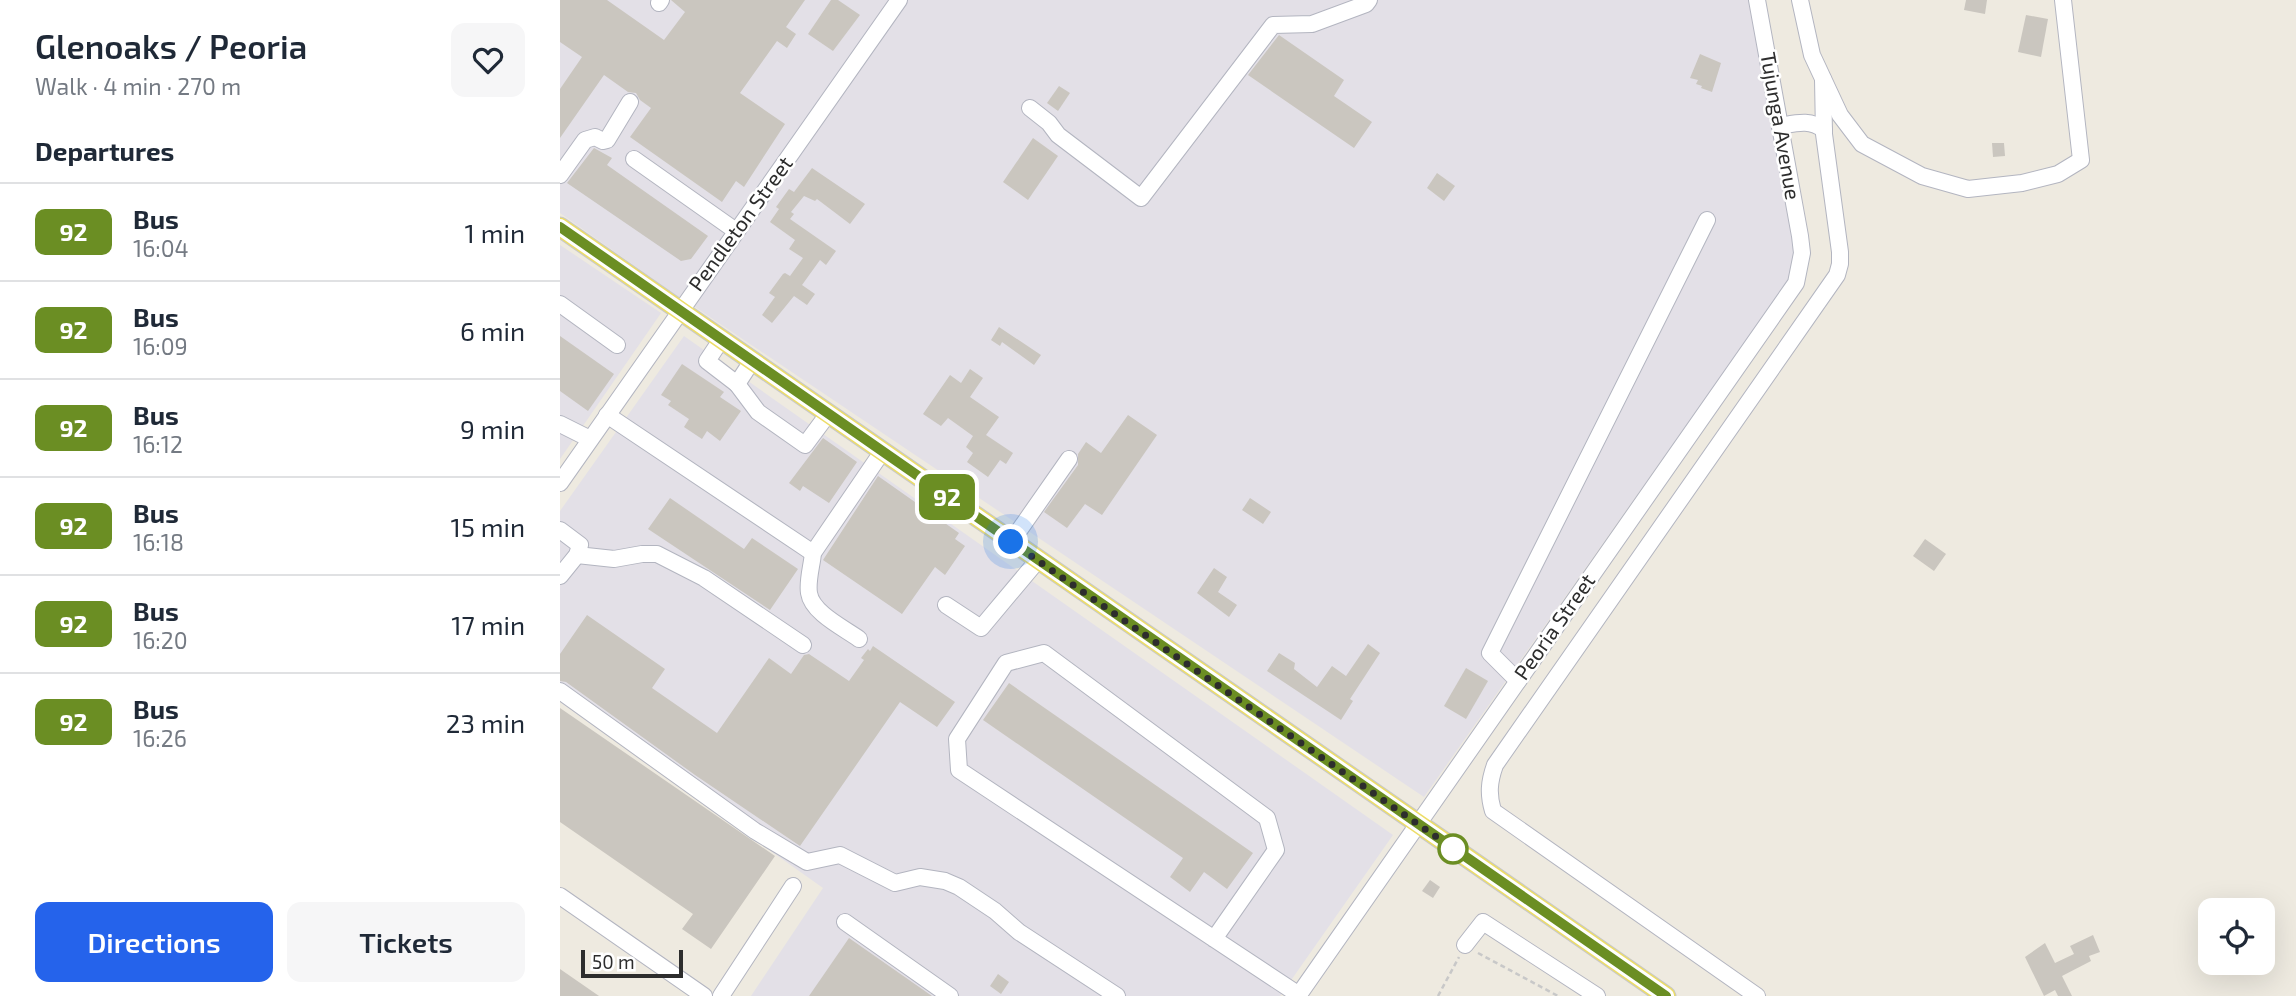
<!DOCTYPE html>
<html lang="en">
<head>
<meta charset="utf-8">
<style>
	:root { --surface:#fff; --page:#f6f6f7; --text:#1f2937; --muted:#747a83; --line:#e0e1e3; --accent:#2563eb }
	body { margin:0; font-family:"Exo 2",sans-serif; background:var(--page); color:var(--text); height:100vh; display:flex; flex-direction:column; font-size:26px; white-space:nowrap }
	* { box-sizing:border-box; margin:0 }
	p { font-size:23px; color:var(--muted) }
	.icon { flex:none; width:38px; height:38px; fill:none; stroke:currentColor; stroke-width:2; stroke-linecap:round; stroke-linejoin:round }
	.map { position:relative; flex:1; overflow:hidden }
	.details { display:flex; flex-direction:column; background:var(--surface); width:560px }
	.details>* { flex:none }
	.badge { padding:0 14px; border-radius:10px; font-size:24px; line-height:46px }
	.tools { position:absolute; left:1638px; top:898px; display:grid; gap:14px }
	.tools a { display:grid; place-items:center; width:77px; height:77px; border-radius:14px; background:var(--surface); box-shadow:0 7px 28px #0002; font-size:35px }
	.scale { position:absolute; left:21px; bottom:18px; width:102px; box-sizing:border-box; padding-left:7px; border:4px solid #2d2d2d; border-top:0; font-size:19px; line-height:24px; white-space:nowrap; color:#2d2d2d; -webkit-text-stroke:5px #fff; paint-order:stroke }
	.you { position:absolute; width:35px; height:35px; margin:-18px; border:5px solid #fff; border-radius:50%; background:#1a73e8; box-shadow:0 0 0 10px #1a73e833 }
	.map>.badge { position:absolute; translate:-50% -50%; box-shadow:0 0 0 4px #fff }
	h2 { padding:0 35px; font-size:26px; line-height:63px }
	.round { display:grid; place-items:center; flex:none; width:74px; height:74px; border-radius:14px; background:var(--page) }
	.overview { display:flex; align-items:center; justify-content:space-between; height:119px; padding:0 35px }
	h1 { font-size:33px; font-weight:600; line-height:52px }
	.cta { display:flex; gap:14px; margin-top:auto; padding:14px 35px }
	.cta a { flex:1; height:80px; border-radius:14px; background:var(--accent); color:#fff; font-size:28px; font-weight:600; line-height:80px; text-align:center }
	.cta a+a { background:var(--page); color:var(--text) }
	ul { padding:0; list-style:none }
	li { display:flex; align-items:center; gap:21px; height:98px; padding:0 35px; border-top:2px solid var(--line) }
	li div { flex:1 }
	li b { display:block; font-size:26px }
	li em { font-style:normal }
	li .badge { min-width:77px; font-weight:700; text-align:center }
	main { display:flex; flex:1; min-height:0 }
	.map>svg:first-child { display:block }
</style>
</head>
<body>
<main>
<section class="details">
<div class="overview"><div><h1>Glenoaks / Peoria</h1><p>Walk · 4 min · 270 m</p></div><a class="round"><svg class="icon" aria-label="heart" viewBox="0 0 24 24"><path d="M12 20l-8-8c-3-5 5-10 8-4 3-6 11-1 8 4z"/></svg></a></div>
<h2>Departures</h2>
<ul>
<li><span class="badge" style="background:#6b8e23;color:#fff">92</span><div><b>Bus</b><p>16:04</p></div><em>1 min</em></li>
<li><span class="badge" style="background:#6b8e23;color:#fff">92</span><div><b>Bus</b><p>16:09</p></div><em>6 min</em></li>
<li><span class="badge" style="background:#6b8e23;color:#fff">92</span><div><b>Bus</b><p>16:12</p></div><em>9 min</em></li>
<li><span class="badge" style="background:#6b8e23;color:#fff">92</span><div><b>Bus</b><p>16:18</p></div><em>15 min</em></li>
<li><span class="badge" style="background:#6b8e23;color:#fff">92</span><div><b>Bus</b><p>16:20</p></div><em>17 min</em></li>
<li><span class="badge" style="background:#6b8e23;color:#fff">92</span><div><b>Bus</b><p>16:26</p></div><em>23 min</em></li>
</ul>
<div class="cta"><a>Directions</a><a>Tickets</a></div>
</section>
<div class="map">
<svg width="1736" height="996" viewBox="0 0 1736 996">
	<rect width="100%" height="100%" fill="#eeeae0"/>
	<g fill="#e3e0e7">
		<polygon points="0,0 333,0 123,300 0,213"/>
		<polygon points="344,0 1189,0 1235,246 1237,262 1230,278 864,797 129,303"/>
		<polygon points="0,245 101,313 0,459"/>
		<polygon points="124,336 833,835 720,996 191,996 263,888 0,702 0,511"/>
	</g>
	<g fill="#cac6bf">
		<polygon points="0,0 47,0 104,40 125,12 111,0 245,0 226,27 236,34 227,48 217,41 180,93 225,124 184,187 176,181 162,202 70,137 91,108 80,100 76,93 68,92 44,75 0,138 0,89 22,57 0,42"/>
		<polygon points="271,0 278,0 300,15 273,51 248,34"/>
		<polygon points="1406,0 1427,0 1425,14 1404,10"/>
		<polygon points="1466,15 1488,19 1481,57 1458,52"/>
		<polygon points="719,35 784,80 774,96 812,122 794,148 688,75"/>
		<polygon points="1140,54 1161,63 1152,92 1141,88 1142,86 1136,84 1138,80 1130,78"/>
		<polygon points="499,86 510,93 498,111 487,103"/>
		<polygon points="473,138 498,156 468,200 443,182"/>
		<polygon points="1432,143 1444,143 1445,156 1433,157"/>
		<polygon points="34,148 52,158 47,165 148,236 131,259 121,261 7,183"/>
		<polygon points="252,168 305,204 290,224 257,199 255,201 244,196 231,212 234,214 230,219 276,251 266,265 260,260 242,285 255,294 247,305 234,296 212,323 202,315 215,297 209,293 223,274 225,273 230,276 243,258 229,249 235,240 210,222 219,209 216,207 229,189 234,192"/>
		<polygon points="877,173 895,186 884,201 867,188"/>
		<polygon points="439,327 481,355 474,365 442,342 440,346 431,340"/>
		<polygon points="0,336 54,374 28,411 0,391"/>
		<polygon points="122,364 164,392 160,397 181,411 160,441 147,431 142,439 124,427 129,419 108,405 111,401 101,395"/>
		<polygon points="410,369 423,378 410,397 439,417 426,435 453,453 446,464 440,460 428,477 407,462 413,453 406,447 413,436 388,418 381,426 363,414 390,375 401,383"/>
		<polygon points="568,415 597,435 542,515 525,504 507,528 484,512 518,465 518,454 526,442 541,453"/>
		<polygon points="263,438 297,462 269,503 243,486 240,491 229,483"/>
		<polygon points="318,476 399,533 395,539 405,546 385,575 375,567 342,614 263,560"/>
		<polygon points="110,498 184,549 192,538 238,569 210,610 88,529"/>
		<polygon points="690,498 711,512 703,524 682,510"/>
		<polygon points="1365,539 1386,554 1374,571 1353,556"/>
		<polygon points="654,568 667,577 658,592 677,605 669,617 637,593"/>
		<polygon points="27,615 105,669 92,688 157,733 209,658 231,674 244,655 249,654 289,681 304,660 301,658 308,649 310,651 313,646 395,702 377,727 340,702 240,846 135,775 6,682 0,681 0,654"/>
		<polygon points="808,644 820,653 790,699 793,701 781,720 707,671 719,653 735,663 734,669 757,687 772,666 786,676"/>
		<polygon points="906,668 928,681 906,719 884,706"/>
		<polygon points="449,683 693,853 667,889 644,872 630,892 610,877 623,858 423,720"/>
		<polygon points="0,708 215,856 151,949 122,929 133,914 0,822"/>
		<polygon points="870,880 880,887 873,898 862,891"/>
		<polygon points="1533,935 1540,952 1529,956 1531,961 1502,976 1512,996 1498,996 1495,990 1484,996 1465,957 1485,943 1495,963 1514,954 1510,946"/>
		<polygon points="289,938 372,996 249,996"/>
		<polygon points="0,969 39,996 0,996"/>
		<polygon points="438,974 449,982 441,994 430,986"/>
	</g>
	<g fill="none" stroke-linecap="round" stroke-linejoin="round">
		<defs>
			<g id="minor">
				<polyline points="1240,0 1252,55 1280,115 1302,144 1362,176 1408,189 1462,183 1498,174 1521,160 1503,0"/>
				<polyline points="99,3 101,0"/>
				<polyline points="470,108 489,123 498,135 581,198 713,25 752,24 806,4 809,0"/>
				<path d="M1220,126C1237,123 1250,119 1264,130"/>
				<polyline points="74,159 176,231"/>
				<polyline points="0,175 25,140 35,137 43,141 47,140 70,102"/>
				<polyline points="0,304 57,345"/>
				<polyline points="161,340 147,361 177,384 192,361"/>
				<polyline points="177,384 198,412 245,445 268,414"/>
				<polyline points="47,415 253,553"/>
				<polyline points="0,424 30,439"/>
				<polyline points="0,483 339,0"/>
				<polyline points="0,530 20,545 17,555 0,576"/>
				<polyline points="451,542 509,459"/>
				<polyline points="17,555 54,559 82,554 97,554 144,578 243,645"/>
				<polyline points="386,605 421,628 478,560"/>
				<path d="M299,639C284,628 252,613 249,593C247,581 252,565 253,553L322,452"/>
				<polyline points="958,681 930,653 1147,220"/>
				<polyline points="0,691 195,831 247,862 280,855 335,883 360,877 385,881 399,887 435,911 459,932 557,996"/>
				<polyline points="0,896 144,996"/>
				<polyline points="285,922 390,996"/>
				<polyline points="654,939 716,850 707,818 484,653 446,663 397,739 399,770 739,995"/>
				<polyline points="905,945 923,922 1037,996"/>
				<polyline points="161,996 233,886"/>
				<polyline points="738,996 1236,283 1242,253 1240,236 1197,0"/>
				<path d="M1197,996L933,811C928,794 929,782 935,765L1277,275L1280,264V252L1264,134L1263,79"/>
			</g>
			<polyline id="major" points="0,227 1106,996"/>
		</defs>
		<use href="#minor" stroke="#b3b5c0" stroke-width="18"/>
		<use href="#major" stroke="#c8c8c8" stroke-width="21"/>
		<g stroke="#c8c8c8" stroke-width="2.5" stroke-dasharray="5 3.5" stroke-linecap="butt">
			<polyline points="918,953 998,996"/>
			<polyline points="878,996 899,957"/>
		</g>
		<use href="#minor" stroke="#fff" stroke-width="16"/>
		<use href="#major" stroke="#eddd67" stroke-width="19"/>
	</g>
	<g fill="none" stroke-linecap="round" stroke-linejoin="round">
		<defs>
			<polyline id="line" points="0,227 1106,996"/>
		</defs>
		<use href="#line" stroke="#fff" stroke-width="16"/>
		<use href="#line" stroke="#6b8e23" stroke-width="10"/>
		<polyline stroke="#2d2d2d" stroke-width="7" stroke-dasharray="0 12.6" points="451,542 901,854 893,849"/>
	</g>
	<circle fill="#fff" stroke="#6b8e23" stroke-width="3.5" cx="893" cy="849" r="14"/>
	<g text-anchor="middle" stroke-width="5" stroke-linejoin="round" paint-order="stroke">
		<g font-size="21" fill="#2d2d2d" stroke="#fff">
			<text transform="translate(1220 126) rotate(80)" y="7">Tujunga Avenue</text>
			<text transform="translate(181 224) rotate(-54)" y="7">Pendleton Street</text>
			<text transform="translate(995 627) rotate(-55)" y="7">Peoria Street</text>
		</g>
	</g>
</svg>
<div class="tools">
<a><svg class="icon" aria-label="locate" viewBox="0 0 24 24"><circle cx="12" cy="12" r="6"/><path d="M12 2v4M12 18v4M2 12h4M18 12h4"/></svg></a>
</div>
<div class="scale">50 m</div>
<div class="you" style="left:451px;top:542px"></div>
<b class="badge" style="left:387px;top:497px;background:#6b8e23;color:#fff">92</b>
</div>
</main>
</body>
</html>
